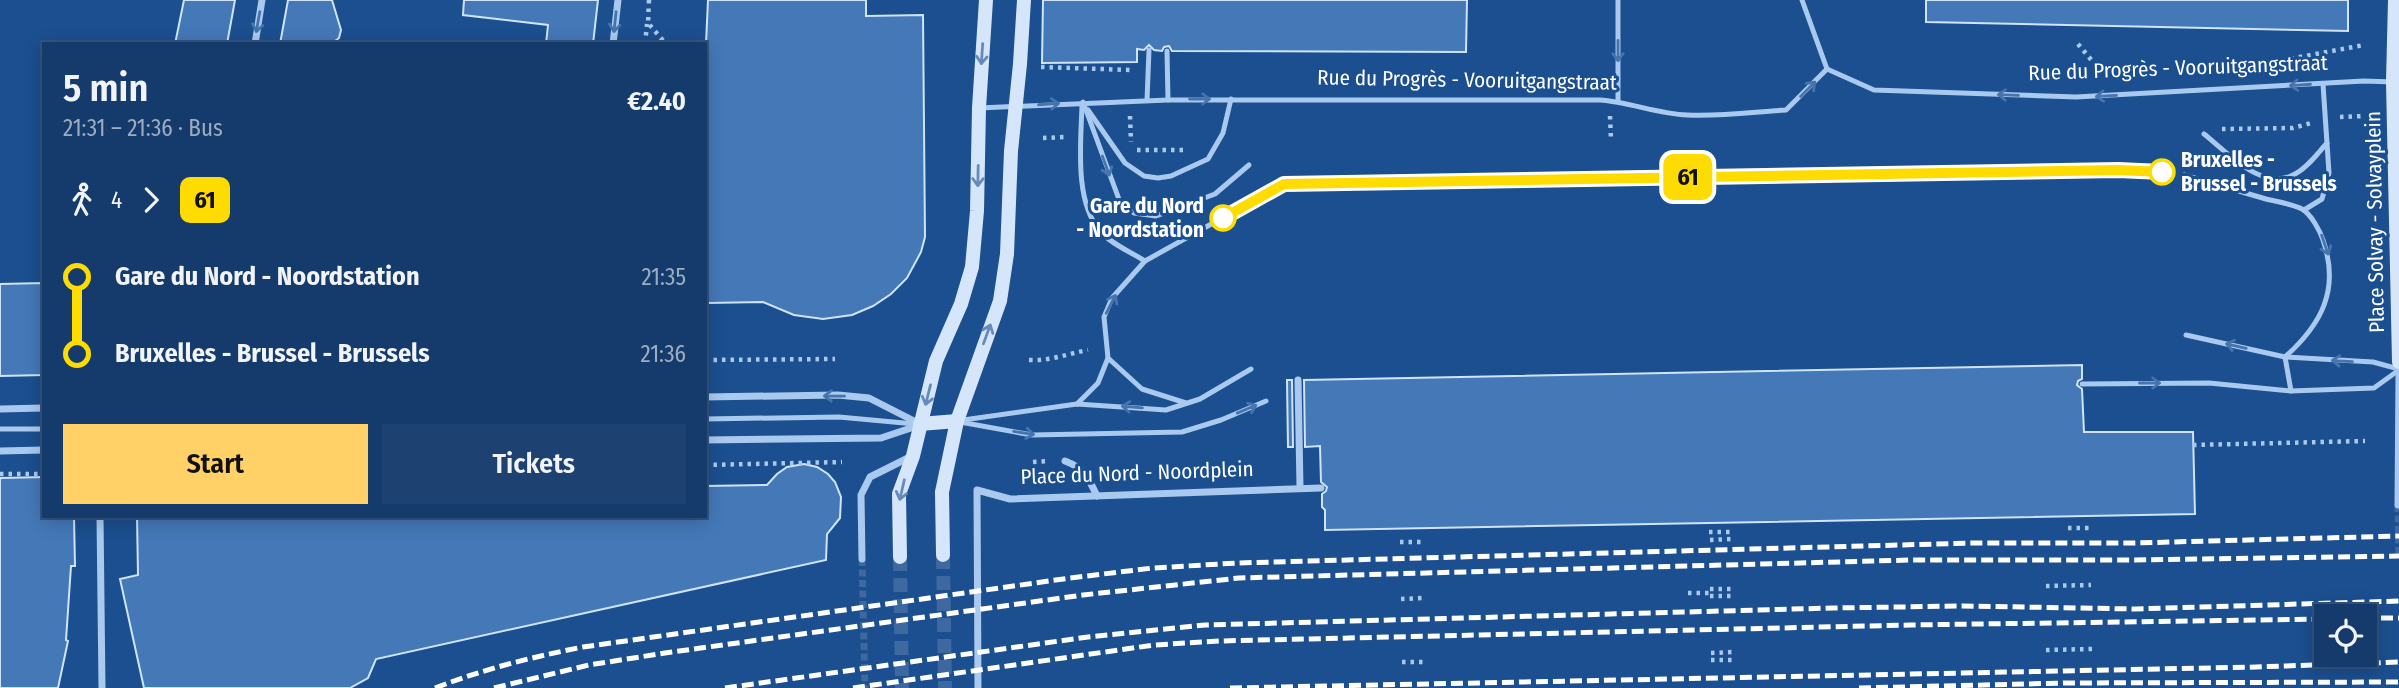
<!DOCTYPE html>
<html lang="en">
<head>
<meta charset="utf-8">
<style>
	:root { --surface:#143b6b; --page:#1d4271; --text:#f1f3f6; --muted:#9dadc1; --line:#33557e; --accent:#ffd166 }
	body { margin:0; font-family:"Fira Sans Condensed",sans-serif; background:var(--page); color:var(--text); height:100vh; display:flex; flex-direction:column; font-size:26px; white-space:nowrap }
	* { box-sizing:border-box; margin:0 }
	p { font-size:23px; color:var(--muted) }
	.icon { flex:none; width:38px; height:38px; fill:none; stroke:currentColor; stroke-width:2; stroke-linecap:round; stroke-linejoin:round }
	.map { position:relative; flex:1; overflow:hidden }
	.panel { position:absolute; left:42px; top:42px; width:665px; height:476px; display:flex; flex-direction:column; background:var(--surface); border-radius:0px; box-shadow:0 4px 18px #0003,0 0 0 2px var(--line) }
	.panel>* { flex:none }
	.badge { padding:0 14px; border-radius:10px; font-size:24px; line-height:46px }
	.tools { position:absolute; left:2314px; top:604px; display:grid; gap:14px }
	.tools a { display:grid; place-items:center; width:63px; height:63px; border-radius:0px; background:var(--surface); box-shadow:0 4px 18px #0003,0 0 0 2px var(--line); font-size:35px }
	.map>.badge { position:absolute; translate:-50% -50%; box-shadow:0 0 0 4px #fff }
	.legs { display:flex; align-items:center; gap:10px; height:77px; padding:0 21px; font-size:23px }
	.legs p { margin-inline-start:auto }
	.headline { display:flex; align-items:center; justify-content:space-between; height:119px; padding:0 21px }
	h1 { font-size:38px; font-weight:600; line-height:52px }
	.action { display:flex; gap:14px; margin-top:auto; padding:14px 21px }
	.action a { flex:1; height:80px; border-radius:0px; background:var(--accent); color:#111; font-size:28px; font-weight:600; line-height:80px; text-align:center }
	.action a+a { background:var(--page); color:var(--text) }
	ul { padding:0 21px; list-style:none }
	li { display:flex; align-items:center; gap:24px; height:77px; font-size:26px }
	li i { display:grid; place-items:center; width:10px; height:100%; margin:0 9px; background:currentColor }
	li i::after { content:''; width:18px; height:18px; margin:-9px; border:5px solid; border-radius:50%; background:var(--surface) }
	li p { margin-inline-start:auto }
	li:first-child i { background:linear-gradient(#0000 50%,currentColor 0) }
	li:last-child i { background:linear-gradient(currentColor 50%,#0000 0) }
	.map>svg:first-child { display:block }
</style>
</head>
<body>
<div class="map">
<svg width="2399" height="688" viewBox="0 0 2399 688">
	<rect width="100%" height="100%" fill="#1b4f8f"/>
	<g fill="#4478b7" stroke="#cfe3fa" stroke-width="2">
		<polygon points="184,0 235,0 227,44 175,44"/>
		<polygon points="288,0 332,0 341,30 339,38 331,44 280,44"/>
		<polygon points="464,0 598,0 593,44 546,44 548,25 463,15"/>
		<polygon points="708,0 866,0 866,16 923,15 925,237 921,252 907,278 891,294 873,306 852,315 823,319 794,315 763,302 708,303 705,65"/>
		<polygon points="1043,0 1467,0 1466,52 1172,51 1169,46 1164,47 1162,51 1154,50 1149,45 1144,50 1137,49 1137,62 1042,63"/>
		<polygon points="1926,0 2348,0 2348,31 1926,22"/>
		<polygon points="44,283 44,375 0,376 0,284"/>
		<polygon points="2082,365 2082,379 2078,381 2077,385 2082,389 2084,432 2193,432 2195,514 1325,530 1325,510 1322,507 1322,494 1326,491 1327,487 1321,482 1320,446 1305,447 1304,380"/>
		<polygon points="1287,380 1292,380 1293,447 1288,447"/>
		<polygon points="804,464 817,467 828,474 835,482 841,497 840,518 827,534 826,560 376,659 368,678 350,688 144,688 120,579 138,575 137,516 705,516 705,486 767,485 777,474 787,467"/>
		<polygon points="44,477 44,516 74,516 75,566 71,566 66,640 68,641 58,688 0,688 0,478"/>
	</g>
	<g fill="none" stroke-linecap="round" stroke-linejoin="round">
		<g stroke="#3d69a0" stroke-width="7" stroke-dasharray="7 3.5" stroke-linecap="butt">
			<polyline points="2398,505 2399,558"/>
			<polyline points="862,559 865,688"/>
		</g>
		<g stroke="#3d69a0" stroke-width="14" stroke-dasharray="14 7" stroke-linecap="butt">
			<polyline points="943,555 945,688"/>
			<polyline points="900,557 902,688"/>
		</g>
		<g stroke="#a9c9ee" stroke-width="4.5" stroke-dasharray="3.5 5" stroke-linecap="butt">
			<polyline points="649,0 648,23 666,44"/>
			<polyline points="645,44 647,24"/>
			<polyline points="2078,44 2098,68"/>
			<polyline points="2257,65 2364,45"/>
			<polyline points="1041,67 1130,70"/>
			<polyline points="1130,116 1131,142"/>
			<polyline points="1610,116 1611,139"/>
			<polyline points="2340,117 2364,116"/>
			<polyline points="2222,129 2293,128 2311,123"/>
			<polyline points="1043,138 1066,137"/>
			<polyline points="1137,150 1185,150"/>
			<polyline points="705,360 835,359"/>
			<path d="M1029,360C1050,361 1067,354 1088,350"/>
			<polyline points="2193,445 2365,441"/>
			<polyline points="1033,462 1050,461"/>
			<polyline points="705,465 842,462"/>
			<polyline points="0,474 44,474"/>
			<polyline points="2068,528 2090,528"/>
			<polyline points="1709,532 1732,532"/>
			<polyline points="1710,540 1732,539"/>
			<polyline points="1400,542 1423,542"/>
			<polyline points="2046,586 2091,585"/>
			<polyline points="1710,589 1733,589"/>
			<polyline points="1688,593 1710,593"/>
			<polyline points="1710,596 1733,596"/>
			<polyline points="1401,599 1424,598"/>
			<polyline points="2046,650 2092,649"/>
			<polyline points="1711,653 1734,652"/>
			<polyline points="1711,660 1734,660"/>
			<polyline points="1402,662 1425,662"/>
		</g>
		<g stroke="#a9c9ee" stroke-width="5">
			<polyline points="1802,0 1827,69"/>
			<polyline points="1167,51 1168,100"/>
			<polyline points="1827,69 1874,90 2076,97 2364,81 2393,82"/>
			<polyline points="1147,100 1149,50"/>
			<polyline points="1618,101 1618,0"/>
			<polyline points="1083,102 1120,202 1134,213 1156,216 1215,194 1249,165"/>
			<path d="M1082,105C1081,142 1074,201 1100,231C1111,244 1131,252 1145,261"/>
			<path d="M979,108L1168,100H1600C1629,102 1658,114 1687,115C1719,117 1753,112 1786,110L1827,69"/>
			<polyline points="1088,110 1125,163 1144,176 1158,178 1171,176 1208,159 1223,133 1231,99"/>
			<path d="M2204,134C2227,152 2263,193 2295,174C2308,167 2317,154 2327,143"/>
			<path d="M2184,175C2211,183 2239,191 2266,199C2278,202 2292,204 2302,209C2311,214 2320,231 2323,240C2340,289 2322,324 2285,357"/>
			<polyline points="2304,210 2322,199 2329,173 2323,84"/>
			<polyline points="2186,335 2285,357 2373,362 2399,369"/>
			<polyline points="2285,357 2291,391"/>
			<polyline points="1108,358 1142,389 1186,403"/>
			<polyline points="2082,384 2209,383 2291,391 2374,388 2399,370"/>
			<polyline points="1077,404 1098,383 1108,358 1104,317 1112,298 1145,261 1249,203"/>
			<polyline points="705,419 839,417 915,424"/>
			<polyline points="963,420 1077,404 1166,410 1200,399 1251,369"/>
			<polyline points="960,422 1032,435 1182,432 1221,420 1266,401"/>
			<polyline points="0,429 44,429"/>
		</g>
		<g stroke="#a9c9ee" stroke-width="7">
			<polyline points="255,44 262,0"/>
			<polyline points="613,44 618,0"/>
			<polyline points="1298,380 1300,487"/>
			<polyline points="705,397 838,395 869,398 920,424"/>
			<polyline points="0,409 44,408"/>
			<polyline points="705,440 881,438 920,425"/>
			<polyline points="0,451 44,450"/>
			<path d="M1065,461C1084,468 1089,479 1097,496"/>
			<polyline points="2398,505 2399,376"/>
			<polyline points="100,516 102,688"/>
			<polyline points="862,559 861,495 870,477 912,456"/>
			<polyline points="978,688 977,490 1010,499 1321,488"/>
		</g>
		<g stroke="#d6e6fa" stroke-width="14">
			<polyline points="2395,0 2393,82 2399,362"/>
			<polyline points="920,424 957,421"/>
			<polyline points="943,555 942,492 957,421 1000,301 1007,254 1011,151 1020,64 1024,0"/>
			<polyline points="900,557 899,494 913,456 936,361 961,304 972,267 977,211 979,108 986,0"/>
		</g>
		<g stroke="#fff" stroke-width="5" stroke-dasharray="12 5" stroke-linecap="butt">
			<polyline points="2364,618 2399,618"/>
			<path d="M435,688C484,669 532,657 583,647L1070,578L1153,568L1237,563L1973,543H2134L2399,536"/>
			<polyline points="494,688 589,665 665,653 1083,595 1239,578 1911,560 2135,560 2399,556"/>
			<polyline points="725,688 1088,637 1205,625 1833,608 1963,606 2136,609 2399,601"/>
			<polyline points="853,688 1154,645 1219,641 1910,625 2326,619"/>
			<polyline points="1230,688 2256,667 2399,662"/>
			<polyline points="1859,688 2066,683 2399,682"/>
		</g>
	</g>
	<defs><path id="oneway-shaft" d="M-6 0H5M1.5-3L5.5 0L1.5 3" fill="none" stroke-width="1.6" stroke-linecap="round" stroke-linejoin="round" transform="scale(1.75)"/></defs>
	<g stroke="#4674ac">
		<use href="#oneway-shaft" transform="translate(258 22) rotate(100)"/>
		<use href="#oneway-shaft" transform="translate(615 22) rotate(96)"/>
		<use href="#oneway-shaft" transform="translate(1618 51) rotate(90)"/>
		<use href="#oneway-shaft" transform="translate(2300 85) rotate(176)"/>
		<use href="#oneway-shaft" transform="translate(1808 89) rotate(-45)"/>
		<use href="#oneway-shaft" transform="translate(2008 95) rotate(-178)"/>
		<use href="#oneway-shaft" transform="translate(2106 96) rotate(177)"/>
		<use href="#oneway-shaft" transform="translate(1200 99)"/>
		<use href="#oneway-shaft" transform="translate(1049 104) rotate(-4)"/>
		<use href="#oneway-shaft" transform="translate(1106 166) rotate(70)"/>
		<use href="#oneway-shaft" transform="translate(2325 245) rotate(71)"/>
		<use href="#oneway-shaft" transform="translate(1111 304) rotate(-63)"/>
		<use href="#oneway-shaft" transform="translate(2236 346) rotate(-167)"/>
		<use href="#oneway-shaft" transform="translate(2342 361) rotate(-177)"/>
		<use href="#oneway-shaft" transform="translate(2150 383)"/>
		<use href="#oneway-shaft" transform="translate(834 396) rotate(-179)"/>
		<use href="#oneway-shaft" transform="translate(1132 407) rotate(-175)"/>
		<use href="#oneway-shaft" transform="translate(1247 409) rotate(-23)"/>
		<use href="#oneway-shaft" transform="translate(1024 433) rotate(9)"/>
	</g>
	<g stroke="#668bba">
		<use href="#oneway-shaft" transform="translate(982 54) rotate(94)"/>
		<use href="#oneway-shaft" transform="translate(978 176) rotate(91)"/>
		<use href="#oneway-shaft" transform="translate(987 334) rotate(-70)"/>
		<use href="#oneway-shaft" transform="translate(928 395) rotate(104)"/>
		<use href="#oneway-shaft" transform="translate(902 490) rotate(103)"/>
	</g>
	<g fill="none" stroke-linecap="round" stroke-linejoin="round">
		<defs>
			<polyline id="line-1" points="1223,218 1284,184 2118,170 2162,172"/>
		</defs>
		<use href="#line-1" stroke="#fff" stroke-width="16"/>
		<use href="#line-1" stroke="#ffdc01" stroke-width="10"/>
	</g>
	<g fill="#fff" stroke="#ffdc01" stroke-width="3.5">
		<circle cx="2162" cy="172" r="12"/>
		<circle cx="1223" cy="218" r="12"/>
	</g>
	<g text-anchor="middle" stroke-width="6" stroke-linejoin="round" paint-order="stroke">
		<g font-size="21" fill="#fff" stroke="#1b4f8f">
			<text transform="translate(2178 68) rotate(-2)" y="7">Rue du Progrès - Vooruitgangstraat</text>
			<text transform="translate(1467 80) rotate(1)" y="7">Rue du Progrès - Vooruitgangstraat</text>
			<text transform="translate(2375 222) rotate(-91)" y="7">Place Solvay - Solvayplein</text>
			<text transform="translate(1137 473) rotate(-2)" y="7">Place du Nord - Noordplein</text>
		</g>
		<g font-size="21" font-weight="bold" fill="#fff" stroke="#1b4f8f" text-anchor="start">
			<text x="2181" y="167">Bruxelles -<tspan x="2181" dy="24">Brussel - Brussels</tspan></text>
			<text x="1204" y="213" text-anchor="end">Gare du Nord<tspan x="1204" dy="24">- Noordstation</tspan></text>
		</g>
	</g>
</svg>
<div class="tools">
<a><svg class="icon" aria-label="locate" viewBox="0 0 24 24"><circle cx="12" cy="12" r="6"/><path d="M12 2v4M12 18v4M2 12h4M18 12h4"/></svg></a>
</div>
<b class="badge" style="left:1688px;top:177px;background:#ffdc01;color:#111">61</b>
<section class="panel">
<div class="headline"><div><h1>5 min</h1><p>21:31 – 21:36 · Bus</p></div><b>€2.40</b></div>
<div class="legs"><svg class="icon" aria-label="walk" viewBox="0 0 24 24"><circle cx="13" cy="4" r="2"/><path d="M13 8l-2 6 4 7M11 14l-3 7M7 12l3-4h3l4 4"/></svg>4<svg class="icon" aria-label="forward" viewBox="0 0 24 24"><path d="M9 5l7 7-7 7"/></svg><b class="badge" style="background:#ffdc01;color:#111">61</b></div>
<ul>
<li><i style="color:#ffdc01"></i><b>Gare du Nord - Noordstation</b><p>21:35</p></li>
<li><i style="color:#ffdc01"></i><b>Bruxelles - Brussel - Brussels</b><p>21:36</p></li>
</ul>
<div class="action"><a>Start</a><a>Tickets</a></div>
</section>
</div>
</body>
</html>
